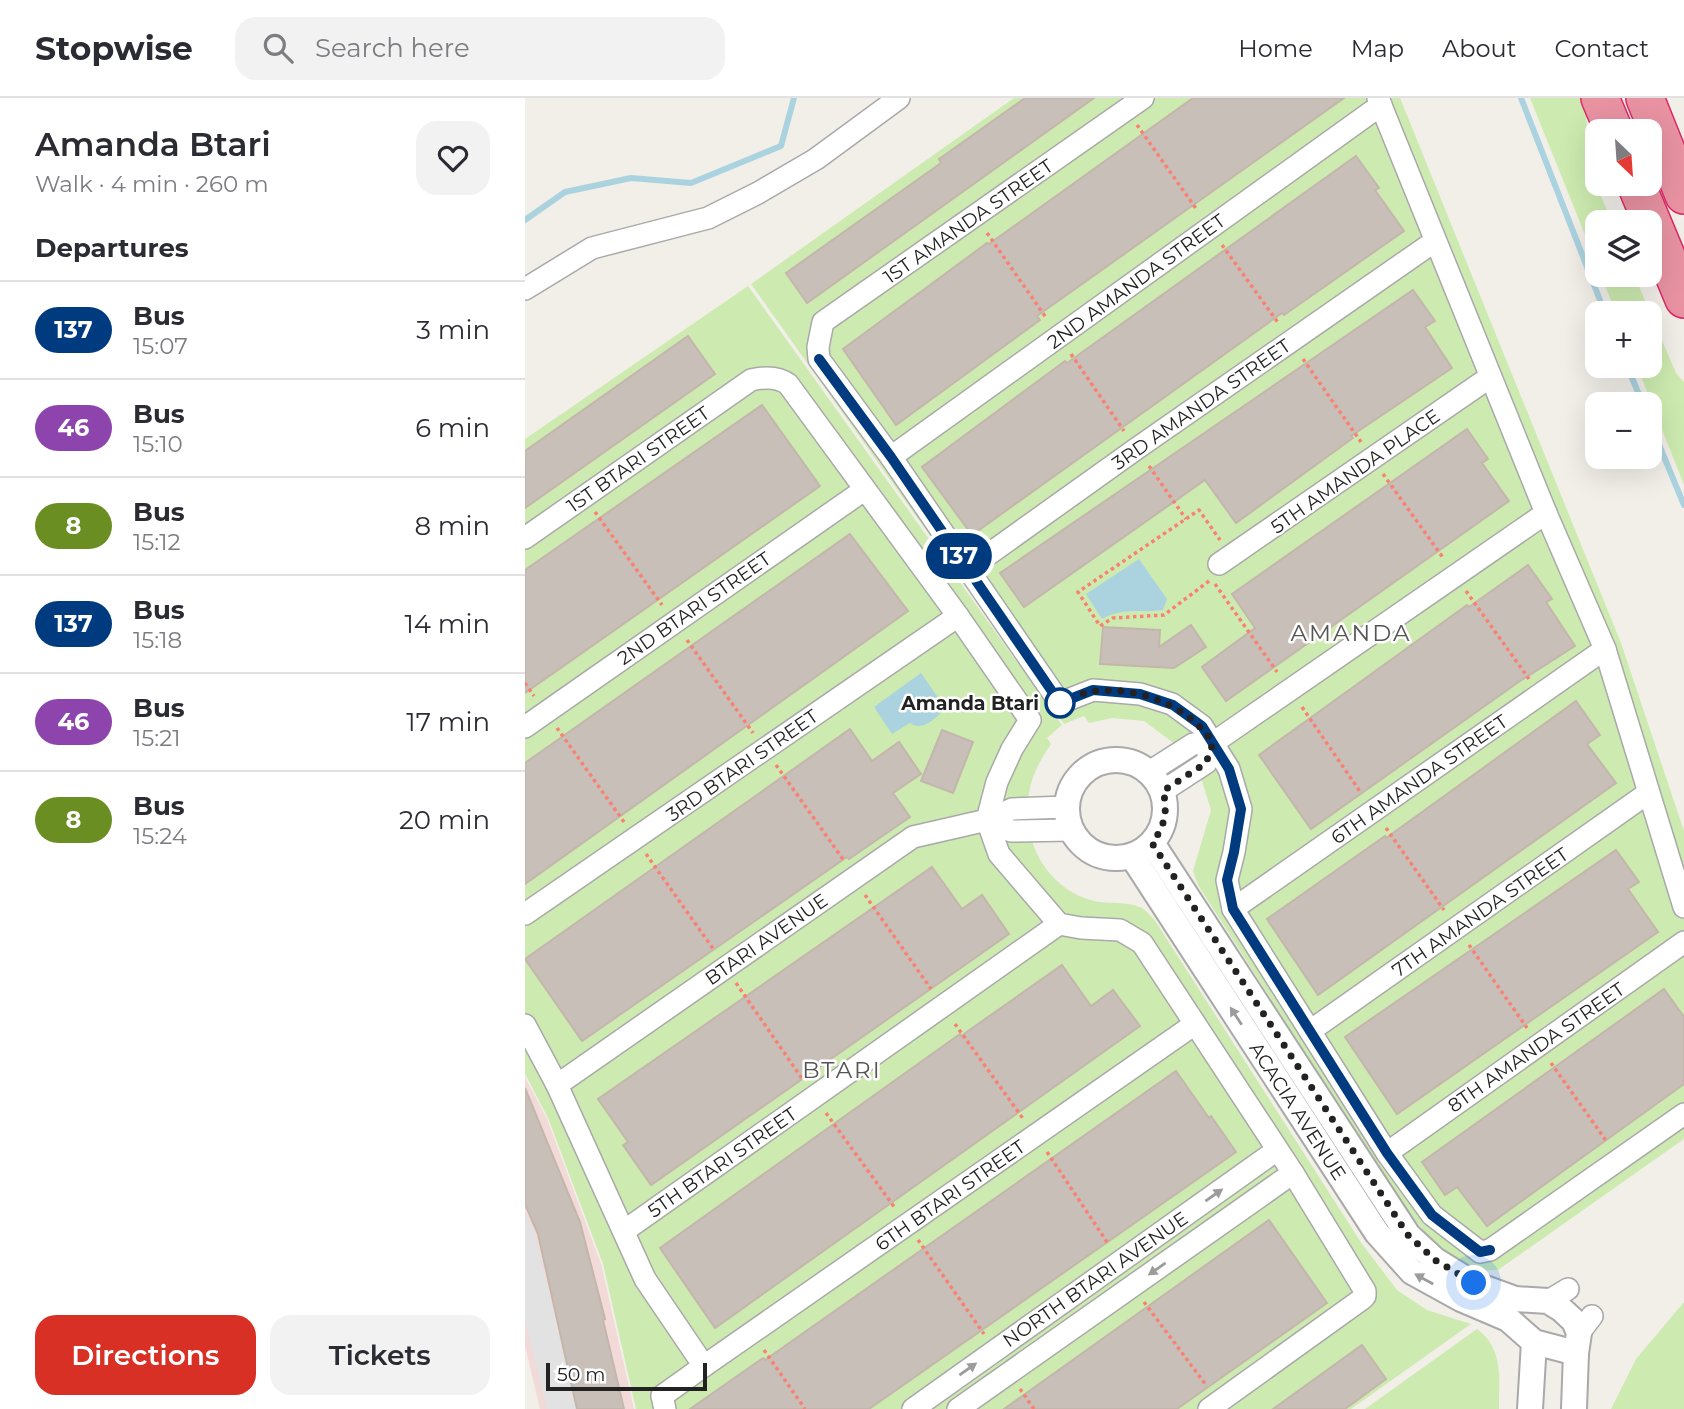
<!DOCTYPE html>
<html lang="en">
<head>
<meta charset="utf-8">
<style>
	:root { --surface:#fff; --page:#f2f2f3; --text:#2b2b33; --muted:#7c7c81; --line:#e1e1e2; --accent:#d93025 }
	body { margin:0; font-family:Montserrat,sans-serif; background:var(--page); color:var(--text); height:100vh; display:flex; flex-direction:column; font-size:26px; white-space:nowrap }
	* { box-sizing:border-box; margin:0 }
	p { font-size:23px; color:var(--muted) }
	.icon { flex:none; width:38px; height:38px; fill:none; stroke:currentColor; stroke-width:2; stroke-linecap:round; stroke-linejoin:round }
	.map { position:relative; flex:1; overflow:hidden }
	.panel { display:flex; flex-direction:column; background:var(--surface); width:525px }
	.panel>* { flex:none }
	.badge { padding:0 14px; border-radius:23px; font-size:24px; line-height:46px }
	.needle { width:46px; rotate:155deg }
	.tools { position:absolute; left:1060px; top:21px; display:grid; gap:14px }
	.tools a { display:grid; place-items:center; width:77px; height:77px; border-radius:14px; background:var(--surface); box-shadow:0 7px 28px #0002; font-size:35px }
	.scale { position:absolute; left:21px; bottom:18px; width:161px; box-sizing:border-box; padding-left:7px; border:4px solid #222; border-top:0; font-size:19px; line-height:24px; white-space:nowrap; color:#222; -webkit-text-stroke:5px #fff; paint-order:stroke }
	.you { position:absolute; width:35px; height:35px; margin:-18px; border:5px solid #fff; border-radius:50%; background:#1a73e8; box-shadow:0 0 0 10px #1a73e833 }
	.map>.badge { position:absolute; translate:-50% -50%; box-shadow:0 0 0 4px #fff }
	h2 { padding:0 35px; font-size:26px; line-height:63px }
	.round { display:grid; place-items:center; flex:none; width:74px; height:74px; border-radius:21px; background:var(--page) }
	.summary { display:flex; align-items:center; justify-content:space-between; height:119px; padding:0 35px }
	h1 { font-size:33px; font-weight:600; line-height:52px }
	.cta { display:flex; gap:14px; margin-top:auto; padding:14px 35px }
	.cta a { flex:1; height:80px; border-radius:21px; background:var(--accent); color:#fff; font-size:28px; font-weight:600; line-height:80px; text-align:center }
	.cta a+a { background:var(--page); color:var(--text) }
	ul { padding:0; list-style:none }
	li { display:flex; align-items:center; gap:21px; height:98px; padding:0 35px; border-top:2px solid var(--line) }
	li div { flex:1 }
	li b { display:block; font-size:26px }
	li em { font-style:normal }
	li .badge { min-width:77px; font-weight:700; text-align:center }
	header { display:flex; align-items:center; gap:42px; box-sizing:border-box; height:98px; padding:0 35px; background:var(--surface); border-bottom:2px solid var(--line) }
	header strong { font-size:33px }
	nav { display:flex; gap:38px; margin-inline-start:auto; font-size:24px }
	.search { width:490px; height:63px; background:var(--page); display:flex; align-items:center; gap:18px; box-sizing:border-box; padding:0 24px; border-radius:21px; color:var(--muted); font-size:26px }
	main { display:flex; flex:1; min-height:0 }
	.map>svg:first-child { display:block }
</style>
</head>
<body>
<header>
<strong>Stopwise</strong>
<div class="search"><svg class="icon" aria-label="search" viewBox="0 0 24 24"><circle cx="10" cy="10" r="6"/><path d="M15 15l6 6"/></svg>Search here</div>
<nav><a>Home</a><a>Map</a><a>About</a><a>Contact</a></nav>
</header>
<main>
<section class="panel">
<div class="summary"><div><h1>Amanda Btari</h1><p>Walk · 4 min · 260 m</p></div><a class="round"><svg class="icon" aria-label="heart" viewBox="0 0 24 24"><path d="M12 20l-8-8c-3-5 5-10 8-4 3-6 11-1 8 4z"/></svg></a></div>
<h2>Departures</h2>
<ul>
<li><span class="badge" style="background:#003b80;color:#fff">137</span><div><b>Bus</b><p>15:07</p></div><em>3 min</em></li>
<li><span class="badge" style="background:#8e44ad;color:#fff">46</span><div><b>Bus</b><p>15:10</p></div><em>6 min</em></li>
<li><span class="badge" style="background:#6b8e23;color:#fff">8</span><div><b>Bus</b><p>15:12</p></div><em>8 min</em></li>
<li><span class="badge" style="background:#003b80;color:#fff">137</span><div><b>Bus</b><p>15:18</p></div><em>14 min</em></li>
<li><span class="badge" style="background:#8e44ad;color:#fff">46</span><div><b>Bus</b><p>15:21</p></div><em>17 min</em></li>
<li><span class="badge" style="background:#6b8e23;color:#fff">8</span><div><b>Bus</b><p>15:24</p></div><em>20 min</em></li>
</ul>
<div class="cta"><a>Directions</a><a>Tickets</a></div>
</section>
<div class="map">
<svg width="1159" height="1311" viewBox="0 0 1159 1311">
	<rect width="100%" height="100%" fill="#f2efe9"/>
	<polygon fill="#f2dad9" points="0,979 22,1021 76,1166 109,1311 15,1311 0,1248"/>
	<g fill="#cdebb0">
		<path d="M489,0H875L1096,545L1159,733V1041L973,1172C966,1172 958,1173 951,1172C926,1169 897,1130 881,1112L673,787L668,773L686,712L673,670L658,652L619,623L587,620L564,625L559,618L539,626L226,186Z"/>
		<polygon points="1005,0 1056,0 1061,14 1064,70 1087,124 1073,124 1073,169"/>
		<polygon points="1076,177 1109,177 1151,275 1159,284 1159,387 1112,268 1125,268 1125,215 1091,215"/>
		<path d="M223,188L537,627L522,640L526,646C516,661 507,676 504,695C495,742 522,791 569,803C583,806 604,803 617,810C621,812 625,818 629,821L837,1146L872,1192L902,1212L946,1226L826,1311H111L78,1166L23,1020L0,976V341Z"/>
		<polygon points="1159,1204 1159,1311 1086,1311 1111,1261"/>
		<path d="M952,1231C979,1250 974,1282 974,1311H840Z"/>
	</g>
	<polygon fill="#e2e2e2" points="0,1115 10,1136 52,1311 22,1311 0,1223"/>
	<g fill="#aad3df">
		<path d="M614,461L642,501L638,512C615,515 597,509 577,521L561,496Z"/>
		<path d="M396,575L421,611C409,620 399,634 385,625L367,636L349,609Z"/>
	</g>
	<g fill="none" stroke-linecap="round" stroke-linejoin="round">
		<g stroke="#aad3df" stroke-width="6">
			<polyline points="996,0 1080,215"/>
			<polyline points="0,122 40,94 106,80 166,85 256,48 269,0"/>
			<polyline points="1102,268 1118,306"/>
			<polyline points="1125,325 1159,407"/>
		</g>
	</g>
	<g fill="#c7bfb8" stroke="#c4b6ab" stroke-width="2">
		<polygon points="500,0 569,0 282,205 261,175 416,65 414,61"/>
		<polygon points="668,0 819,0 512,218 515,222 371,327 318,251 462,145 464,146"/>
		<polygon points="831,58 854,90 850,92 879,133 759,217 757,215 447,437 397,369 540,263 542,265"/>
		<polygon points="888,192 910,223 900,229 927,270 826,338 828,340 711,425 680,382 499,509 475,475"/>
		<polygon points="163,238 190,276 0,410 0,353"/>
		<polygon points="237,307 295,388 0,595 0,472"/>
		<polygon points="942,331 963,361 957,365 984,403 701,603 677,569 730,530 707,496"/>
		<polygon points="325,436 383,513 0,786 0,665"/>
		<polygon points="1003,467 1027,501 1021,504 1050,548 995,583 786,731 734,657 942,507 944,509"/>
		<polygon points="666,527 681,549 649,570 575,566 578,529 635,532 634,549"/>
		<polygon points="1051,603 1075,637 1062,646 1091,685 793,897 742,821 860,738 861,740"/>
		<polygon points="325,631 347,663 374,644 396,676 368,695 385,719 324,761 322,759 57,943 0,861"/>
		<polygon points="417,632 448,644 428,695 396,683"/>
		<polygon points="1091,752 1114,784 1103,791 1133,834 872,1016 820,939"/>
		<polygon points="407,769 437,811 457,797 484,836 126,1087 98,1047 103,1044 73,1001"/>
		<polygon points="537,867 566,908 588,892 615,928 190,1230 135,1150 435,936 436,938"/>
		<polygon points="1139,891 1159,919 1159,986 962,1128 932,1089 920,1097 897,1064"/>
		<polygon points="651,973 684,1020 686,1018 711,1054 344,1311 165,1311 238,1260 240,1262"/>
		<polygon points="0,990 55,1124 80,1221 78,1222 99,1311 52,1311 13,1136 0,1106"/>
		<polygon points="744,1122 802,1205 686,1287 652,1311 479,1311"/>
		<polygon points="837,1247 861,1281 820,1311 748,1311"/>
	</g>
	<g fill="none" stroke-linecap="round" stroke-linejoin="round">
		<defs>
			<g id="minor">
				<polyline points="618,0 298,224 293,249 294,261 366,359 535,605 568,592 615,596 647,606 677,628 704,671 716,711 709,754 702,782 708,811 862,1055 907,1117 955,1154 965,1152 1159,1016"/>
				<polyline points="853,0 1021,415 1080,551 1159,809"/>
				<polyline points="0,191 67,150 183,120 233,95 291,61 374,0"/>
				<polyline points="366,359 856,7"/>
				<path d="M0,440L226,282C239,279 252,278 263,286L433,518L505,622L487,651L472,684L462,722L474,756L534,826L556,830L595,832L617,845L768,1075L840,1193V1198L837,1201L684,1311"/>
				<polyline points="694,466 965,279"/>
				<polyline points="443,471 611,351 910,143"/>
				<polyline points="0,629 339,392"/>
				<polyline points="688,645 1021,415"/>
				<polyline points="624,674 668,646 688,645"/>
				<polyline points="638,693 681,665 688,645"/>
				<polyline points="462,722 486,733 546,732"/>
				<polyline points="708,811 1080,551"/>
				<polyline points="0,816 433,518"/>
				<polyline points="0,927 32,987 120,1181 179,1268 137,1298 140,1311"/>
				<polyline points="785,933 1123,695"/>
				<polyline points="32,987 388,739 462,722 487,711 542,709"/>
				<polyline points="862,1055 1159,844"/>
				<polyline points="99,1133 534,826"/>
				<polyline points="1023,1203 1043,1191"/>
				<polyline points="1054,1235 1067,1218"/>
				<polyline points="179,1268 670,926"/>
				<polyline points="388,1311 752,1052"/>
				<polyline points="433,1311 768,1075"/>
			</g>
			<g id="tertiary">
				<circle cx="591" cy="711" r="49"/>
				<polyline points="627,745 883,1137 910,1162 949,1186 990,1201 1023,1203 1036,1211 1049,1223 1054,1235 1051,1255 1049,1311"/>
				<polyline points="607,758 852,1135 887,1174 936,1201 983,1221 1009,1244 1005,1311"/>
				<polyline points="1009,1244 1051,1255"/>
			</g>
			<g id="motorway">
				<polyline points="1075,0 1089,33"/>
				<polyline points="1120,0 1159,97"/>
				<polyline points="1111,86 1159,201"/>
			</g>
		</defs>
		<use href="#minor" stroke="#a9a9a9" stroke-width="24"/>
		<use href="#tertiary" stroke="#a9a9a9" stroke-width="28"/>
		<use href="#motorway" stroke="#dc2a67" stroke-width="40"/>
		<g stroke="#fa8072" stroke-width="3.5" stroke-dasharray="3.5 3.5" stroke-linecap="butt">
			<polyline points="612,27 672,112"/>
			<polyline points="462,135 522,221"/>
			<polyline points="697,147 754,226"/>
			<polyline points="546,256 599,333"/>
			<polyline points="778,261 836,344"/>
			<polyline points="624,368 661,421"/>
			<polyline points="858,376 919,461"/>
			<polyline points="70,414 137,507"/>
			<polyline points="684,483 639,517 588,520 575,528 553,494 674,412 695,442"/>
			<polyline points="690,486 752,574"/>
			<polyline points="941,493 1004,581"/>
			<polyline points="162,542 228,635"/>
			<polyline points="0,585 9,598"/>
			<polyline points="777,609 836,695"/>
			<polyline points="32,630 99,724"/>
			<polyline points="251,667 320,764"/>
			<polyline points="861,730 919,812"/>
			<polyline points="121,756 189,852"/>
			<polyline points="340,797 406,891"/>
			<polyline points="944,847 1002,930"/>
			<polyline points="211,885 278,982"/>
			<polyline points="430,926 499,1022"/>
			<polyline points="1026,965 1082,1044"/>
			<polyline points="301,1015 370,1110"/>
			<polyline points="522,1054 584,1147"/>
			<polyline points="393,1142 459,1236"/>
			<polyline points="619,1204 681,1287"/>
			<polyline points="239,1252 280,1311"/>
			<polyline points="495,1291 509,1311"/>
		</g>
		<use href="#minor" stroke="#fff" stroke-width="21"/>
		<use href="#tertiary" stroke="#fff" stroke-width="24"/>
		<use href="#motorway" stroke="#e892a2" stroke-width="37"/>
	</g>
	<defs><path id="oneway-solid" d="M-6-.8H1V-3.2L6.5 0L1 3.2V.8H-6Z" transform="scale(1.75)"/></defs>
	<g fill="#9c9c9c">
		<use href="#oneway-solid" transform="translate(711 918) rotate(-123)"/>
		<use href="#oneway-solid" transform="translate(689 1097) rotate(-35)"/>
		<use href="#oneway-solid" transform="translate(632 1171) rotate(145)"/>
		<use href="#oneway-solid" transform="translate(899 1181) rotate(-151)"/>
		<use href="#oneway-solid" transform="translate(443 1271) rotate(-35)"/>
	</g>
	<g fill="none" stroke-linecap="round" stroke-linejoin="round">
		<defs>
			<polyline id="line" points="294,261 366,359 535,605 568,592 615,596 648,607 677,628 704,671 716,711 709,754 702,782 708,811 862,1055 907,1117 955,1154 965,1152"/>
		</defs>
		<use href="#line" stroke="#fff" stroke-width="16"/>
		<use href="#line" stroke="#003b80" stroke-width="10"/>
		<path stroke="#222" stroke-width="7" stroke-dasharray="0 12.6" d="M535,605C545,602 559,593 570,593C615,589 663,607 688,645L681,665L638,693C643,713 640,728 627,745L883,1137L910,1162L949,1185"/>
	</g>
	<circle fill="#fff" stroke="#003b80" stroke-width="3.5" cx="535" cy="605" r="14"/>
	<g text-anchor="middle" stroke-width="5" stroke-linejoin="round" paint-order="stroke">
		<g font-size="19" fill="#222" stroke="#fff">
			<text transform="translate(443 123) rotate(-35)" y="7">1ST AMANDA STREET</text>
			<text transform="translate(611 183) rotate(-36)" y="7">2ND AMANDA STREET</text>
			<text transform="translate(676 306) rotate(-35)" y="7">3RD AMANDA STREET</text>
			<text transform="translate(113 361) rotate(-35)" y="7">1ST BTARI STREET</text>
			<text transform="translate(830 373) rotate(-35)" y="7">5TH AMANDA PLACE</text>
			<text transform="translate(169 510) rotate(-35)" y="7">2ND BTARI STREET</text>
			<text transform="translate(217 667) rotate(-35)" y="7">3RD BTARI STREET</text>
			<text transform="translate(894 681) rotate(-35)" y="7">6TH AMANDA STREET</text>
			<text transform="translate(955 814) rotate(-35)" y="7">7TH AMANDA STREET</text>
			<text transform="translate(241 841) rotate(-35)" y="7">BTARI AVENUE</text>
			<text transform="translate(1011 949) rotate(-35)" y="7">8TH AMANDA STREET</text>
			<text transform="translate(773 1013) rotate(57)" y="7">ACACIA AVENUE</text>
			<text transform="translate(197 1064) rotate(-35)" y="7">5TH BTARI STREET</text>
			<text transform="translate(425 1097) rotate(-35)" y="7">6TH BTARI STREET</text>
			<text transform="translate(570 1181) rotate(-35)" y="7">NORTH BTARI AVENUE</text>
		</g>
		<g font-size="19" font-weight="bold" fill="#222" stroke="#fff" text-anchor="end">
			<text x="514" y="612">Amanda Btari</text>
		</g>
		<g font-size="23" letter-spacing="2" fill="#555" stroke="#fff">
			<text x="826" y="543">AMANDA</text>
			<text x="317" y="980">BTARI</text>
		</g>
	</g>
</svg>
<div class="tools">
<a><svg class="needle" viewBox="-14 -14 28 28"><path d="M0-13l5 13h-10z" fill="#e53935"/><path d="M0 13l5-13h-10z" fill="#7c7c81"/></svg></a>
<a><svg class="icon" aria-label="layers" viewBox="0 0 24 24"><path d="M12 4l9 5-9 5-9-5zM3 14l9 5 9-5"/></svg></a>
<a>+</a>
<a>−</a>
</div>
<div class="scale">50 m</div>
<div class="you" style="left:949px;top:1185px"></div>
<b class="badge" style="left:434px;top:458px;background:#003b80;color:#fff">137</b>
</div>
</main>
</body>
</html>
